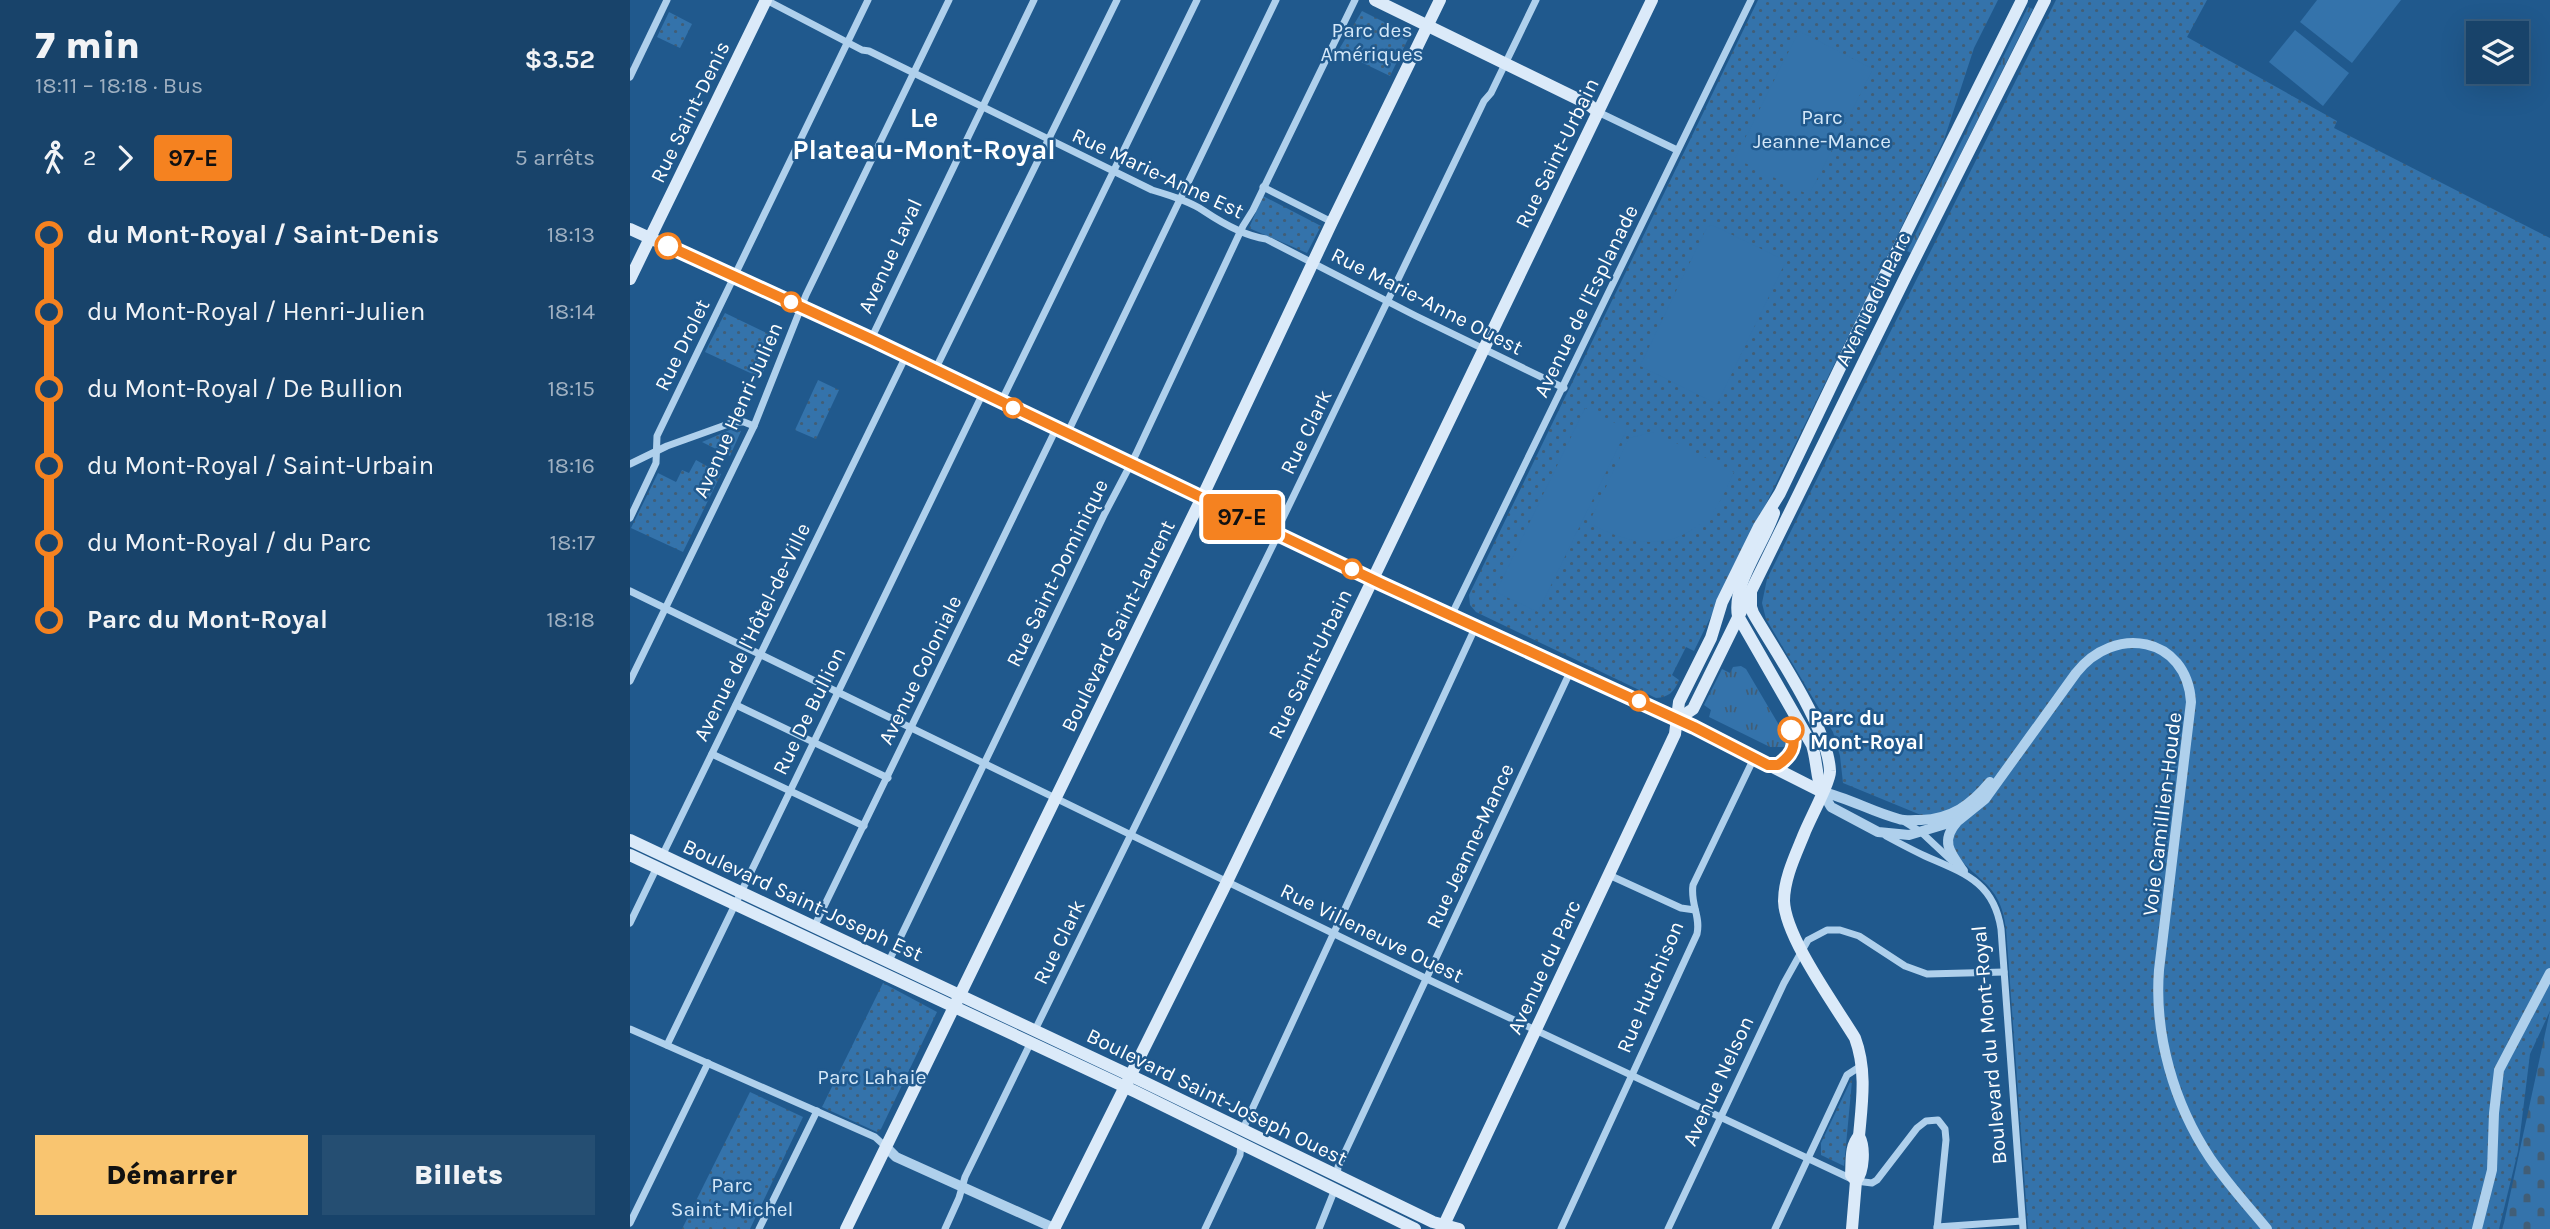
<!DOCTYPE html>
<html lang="fr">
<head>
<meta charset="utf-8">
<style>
	:root { --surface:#18436a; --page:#254e72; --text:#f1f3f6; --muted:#9fb0c1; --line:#365c7e; --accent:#f9c570 }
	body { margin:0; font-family:Karla,sans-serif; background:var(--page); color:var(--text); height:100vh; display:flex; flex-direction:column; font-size:26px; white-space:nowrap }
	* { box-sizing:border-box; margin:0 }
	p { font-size:23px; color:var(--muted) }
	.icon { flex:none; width:38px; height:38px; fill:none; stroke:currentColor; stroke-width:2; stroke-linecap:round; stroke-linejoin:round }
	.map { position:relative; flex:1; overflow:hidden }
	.details { display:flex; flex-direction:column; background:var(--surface); width:630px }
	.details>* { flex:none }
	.badge { padding:0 14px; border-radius:5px; font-size:24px; line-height:46px }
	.fabs { position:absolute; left:1836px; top:21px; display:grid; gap:14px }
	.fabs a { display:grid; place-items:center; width:63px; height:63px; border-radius:0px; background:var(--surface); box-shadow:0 7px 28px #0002,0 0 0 2px var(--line); font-size:35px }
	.map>.badge { position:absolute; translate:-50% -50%; box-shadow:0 0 0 4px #fff }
	.legs { display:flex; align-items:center; gap:10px; height:77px; padding:0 35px; font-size:23px }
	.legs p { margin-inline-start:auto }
	.overview { display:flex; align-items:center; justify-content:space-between; height:119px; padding:0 35px }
	h1 { font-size:38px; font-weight:800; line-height:52px }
	.button { display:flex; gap:14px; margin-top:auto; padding:14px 35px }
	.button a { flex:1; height:80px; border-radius:0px; background:var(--accent); color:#111; font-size:28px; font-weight:800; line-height:80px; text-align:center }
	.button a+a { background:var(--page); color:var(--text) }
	ul { padding:0 35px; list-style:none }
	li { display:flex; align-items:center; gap:24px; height:77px; font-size:26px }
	li i { display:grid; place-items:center; width:10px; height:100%; margin:0 9px; background:currentColor }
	li i::after { content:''; width:18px; height:18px; margin:-9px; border:5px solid; border-radius:50%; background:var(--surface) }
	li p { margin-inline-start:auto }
	li:first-child i { background:linear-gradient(#0000 50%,currentColor 0) }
	li:last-child i { background:linear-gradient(currentColor 50%,#0000 0) }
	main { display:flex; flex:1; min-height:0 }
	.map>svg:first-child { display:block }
</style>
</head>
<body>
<main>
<section class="details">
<div class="overview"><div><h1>7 min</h1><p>18:11 – 18:18 · Bus</p></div><b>$3.52</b></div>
<div class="legs"><svg class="icon" aria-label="walk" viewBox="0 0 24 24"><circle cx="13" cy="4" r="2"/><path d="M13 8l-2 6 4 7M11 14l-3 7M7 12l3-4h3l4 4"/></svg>2<svg class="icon" aria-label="forward" viewBox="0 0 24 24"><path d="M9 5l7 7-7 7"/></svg><b class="badge" style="background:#f58220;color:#111">97-E</b><p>5 arrêts</p></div>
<ul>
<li><i style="color:#f58220"></i><b>du Mont-Royal / Saint-Denis</b><p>18:13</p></li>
<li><i style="color:#f58220"></i><span>du Mont-Royal / Henri-Julien</span><p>18:14</p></li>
<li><i style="color:#f58220"></i><span>du Mont-Royal / De Bullion</span><p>18:15</p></li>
<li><i style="color:#f58220"></i><span>du Mont-Royal / Saint-Urbain</span><p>18:16</p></li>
<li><i style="color:#f58220"></i><span>du Mont-Royal / du Parc</span><p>18:17</p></li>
<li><i style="color:#f58220"></i><b>Parc du Mont-Royal</b><p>18:18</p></li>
</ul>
<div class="button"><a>Démarrer</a><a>Billets</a></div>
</section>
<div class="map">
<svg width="1920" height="1229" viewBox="0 0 1920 1229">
	<defs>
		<pattern id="grass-tufts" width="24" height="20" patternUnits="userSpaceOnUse" patternTransform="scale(1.75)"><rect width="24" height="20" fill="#3473ab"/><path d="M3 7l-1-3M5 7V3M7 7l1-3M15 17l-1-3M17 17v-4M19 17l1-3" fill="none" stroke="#415e77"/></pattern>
		<pattern id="cemetery-stones" width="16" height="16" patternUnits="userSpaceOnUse" patternTransform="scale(1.75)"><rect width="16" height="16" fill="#3473ab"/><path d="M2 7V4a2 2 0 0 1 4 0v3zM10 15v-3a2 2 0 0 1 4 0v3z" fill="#415e77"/></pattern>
		<pattern id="park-dots" width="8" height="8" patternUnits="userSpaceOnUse" patternTransform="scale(1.75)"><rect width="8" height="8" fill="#3473ab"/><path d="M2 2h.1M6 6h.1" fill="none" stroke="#415e77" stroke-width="1.8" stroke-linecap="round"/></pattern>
	</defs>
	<rect width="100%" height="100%" fill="#20598d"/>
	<g fill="url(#grass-tufts)">
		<polygon points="1398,7 1403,9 1281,253 1277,251"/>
		<polygon points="1111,666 1116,669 1156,737 1157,741 1154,747 1140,747 1079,717 1081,710 1074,705 1092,669 1100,673 1103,667"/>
	</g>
	<polygon fill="url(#cemetery-stones)" points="1920,1011 1920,1229 1872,1229 1874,1223"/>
	<g fill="url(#park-dots)">
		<path d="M1128,0H1368L1344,48L1314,140L1064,651L1056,647L1042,675L1049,680C1044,692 1039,697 1026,698L846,612L840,605L839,595Z"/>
		<path d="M1426,0H1577L1557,37L1707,121L1704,128L1920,238V1011L1900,1054L1888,1151L1869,1229H1398L1376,928C1370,880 1344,882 1322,848L1325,829L1213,783L1210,756L1203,732L1136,619L1132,603L1137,579Z"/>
		<polygon points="732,11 778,34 779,37 760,76 708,51"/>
		<polygon points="39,12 62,24 50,48 27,37"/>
		<polygon points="633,196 691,226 677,253 619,228"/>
		<polygon points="95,313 147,338 131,378 75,352"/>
		<polygon points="188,380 209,390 186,439 165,430"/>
		<polygon points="102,429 111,431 100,456 72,442"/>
		<polygon points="66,460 91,474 53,552 1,528 28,473 46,482 52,470 59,473"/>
		<polygon points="253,983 307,1012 251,1129 247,1132 192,1107"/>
		<polygon points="1221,1080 1222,1081 1214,1166 1191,1155 1191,1143"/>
		<polygon points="120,1092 173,1117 120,1229 52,1229"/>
	</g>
	<g fill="#3473ab">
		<polygon points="1687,0 1771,0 1722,63 1670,22"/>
		<polygon points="1665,30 1719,73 1693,106 1639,62"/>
		<polygon points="1169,31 1243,69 1179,195 1105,158"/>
		<polygon points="1082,225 1156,261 1087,404 1010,366 1077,227"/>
		<polygon points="955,408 997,429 908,612 866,592"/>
		<path d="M1024,432L1104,472C1097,486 1091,504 1080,515C1043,553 1001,546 959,523L999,438Z"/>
		<polygon points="97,1168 127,1183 105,1229 99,1229 73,1216"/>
	</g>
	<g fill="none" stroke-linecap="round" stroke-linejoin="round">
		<g stroke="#afd0ec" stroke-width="7">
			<path d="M136,0L232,50L239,51L522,190C539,195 559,201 574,211C592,223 615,236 636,239L786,316L934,388"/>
			<polyline points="0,77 37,0"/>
			<polyline points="968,112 1047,150"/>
			<polyline points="633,187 702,222"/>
			<polyline points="241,339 404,0"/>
			<polyline points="305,370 487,0"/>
			<polyline points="371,402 567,0"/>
			<polyline points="437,434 646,0"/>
			<polyline points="0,464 37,446 104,422 114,422 124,426"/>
			<polyline points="0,518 26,463 27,436 238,0"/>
			<polyline points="0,591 797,979 1226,1181 1242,1183 1247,1180 1287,1128 1296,1121 1308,1120 1315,1129 1316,1140 1307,1229"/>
			<polyline points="821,616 1121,0"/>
			<polyline points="0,681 124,426 176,295 319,0"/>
			<polyline points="106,705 258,778"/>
			<polyline points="82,754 234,826"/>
			<polyline points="1275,822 1291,832 1322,861"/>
			<path d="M1256,836C1269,843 1282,850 1295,856C1334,873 1364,882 1371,929L1393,1229"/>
			<polyline points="32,856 276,356"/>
			<polyline points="979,875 1051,908 1065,910"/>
			<polyline points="0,923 27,867"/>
			<polyline points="184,927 426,429"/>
			<polyline points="258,963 475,513 506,454 613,226 623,210 725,0"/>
			<polyline points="0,1029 245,1137 256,1147"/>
			<polyline points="405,1030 644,543 651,522 854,101 861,93 906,0"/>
			<polyline points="37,1045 353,393"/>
			<polyline points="612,1131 846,626"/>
			<polyline points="707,1177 708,1167 941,670"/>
			<polyline points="0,1223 78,1063"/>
			<polyline points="1307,1227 1392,1221"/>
			<polyline points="129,1229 187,1111"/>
			<polyline points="315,1229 329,1198 335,1177 400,1044"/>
			<polyline points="575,1229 610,1155 611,1143"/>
			<polyline points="689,1229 705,1189"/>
			<path d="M931,1229L1067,934C1071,916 1060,904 1063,885L1124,758"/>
			<polyline points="1038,1229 1154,983 1178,940 1197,930 1210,930 1229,936 1275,966 1297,974 1374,972"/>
			<polyline points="1145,1229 1217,1075 1231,1066"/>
		</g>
		<g stroke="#afd0ec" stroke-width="10">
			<path d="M1192,792L1201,807L1248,832L1279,835L1329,820L1355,799L1446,673C1484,624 1557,636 1561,702L1529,970C1524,1035 1544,1104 1580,1158C1597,1183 1618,1206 1637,1229"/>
			<path d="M1192,792C1219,798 1242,812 1269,819C1275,821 1284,820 1291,820C1321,819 1341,805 1360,782"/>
			<path d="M1327,822C1310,841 1320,853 1333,871"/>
			<polyline points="256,1147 266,1157 426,1229"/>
			<polyline points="1847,1229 1862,1170 1864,1113 1869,1070 1920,973"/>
		</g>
		<g stroke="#dbeaf9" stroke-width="12">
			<polyline points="745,0 958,104 968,112"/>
			<polyline points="0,229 241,339 755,585 1064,727 1192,792"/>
			<polyline points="0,279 136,0"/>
			<path d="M1144,513C1133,545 1102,584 1108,616L1182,745C1187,761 1186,776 1192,792"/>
			<path d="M1121,592V607L1123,613C1146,653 1198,727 1200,771C1201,780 1179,821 1174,834C1166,854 1154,878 1154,901C1155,937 1205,1005 1225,1038C1237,1070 1232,1103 1229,1136C1235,1147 1234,1171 1226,1181L1222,1229"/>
			<polyline points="1048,719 1063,709 1276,276 1415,0"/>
			<polyline points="0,840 512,1081 803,1222 829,1229"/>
			<polyline points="0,855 506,1092 785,1229"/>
			<path d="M1226,1181L1221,1175C1222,1161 1220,1146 1229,1136"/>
			<polyline points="216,1229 577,487 702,222 810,0"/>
			<polyline points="424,1229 593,890 1022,0"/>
			<polyline points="812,1229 1045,734 1049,702 1081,638 1092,602 1129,527 1150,493 1242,301 1392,0"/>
		</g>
	</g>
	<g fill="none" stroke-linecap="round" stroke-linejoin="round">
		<defs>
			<path id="line-1" d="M38,246L241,339L752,584L1064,727L1138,765H1148C1161,756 1168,746 1161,730"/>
		</defs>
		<use href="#line-1" stroke="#fff" stroke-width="16"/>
		<use href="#line-1" stroke="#f58220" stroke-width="10"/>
	</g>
	<g fill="#fff" stroke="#f58220" stroke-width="3.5">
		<circle cx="38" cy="246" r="12"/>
		<circle cx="161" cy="302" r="9"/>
		<circle cx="383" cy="408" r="9"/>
		<circle cx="722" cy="569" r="9"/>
		<circle cx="1009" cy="701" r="9"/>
		<circle cx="1161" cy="730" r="12"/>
	</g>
	<g text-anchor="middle" stroke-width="5" stroke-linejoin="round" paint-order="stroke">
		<g font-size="21" fill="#d4e8f9" stroke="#20598d">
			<text x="742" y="37">Parc des<tspan x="742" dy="24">Amériques</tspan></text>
			<text x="1192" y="124">Parc<tspan x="1192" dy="24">Jeanne-Mance</tspan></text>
			<text x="242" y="1084">Parc Lahaie</text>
			<text x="102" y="1192">Parc<tspan x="102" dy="24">Saint-Michel</tspan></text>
		</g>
		<g font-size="21" fill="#fff" stroke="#20598d">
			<text transform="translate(60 112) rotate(-64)" y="7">Rue Saint-Denis</text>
			<text transform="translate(927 153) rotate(-64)" y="7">Rue Saint-Urbain</text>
			<text transform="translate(528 173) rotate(25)" y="7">Rue Marie-Anne Est</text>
			<text transform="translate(260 256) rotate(-65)" y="7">Avenue Laval</text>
			<text transform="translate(1243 299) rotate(-64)" y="7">Avenue du Parc</text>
			<text transform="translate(797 301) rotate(27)" y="7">Rue Marie-Anne Ouest</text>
			<text transform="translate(956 301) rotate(-64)" y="7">Avenue de l'Esplanade</text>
			<text transform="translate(52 345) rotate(-64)" y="7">Rue Drolet</text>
			<text transform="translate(108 410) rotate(-66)" y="7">Avenue Henri-Julien</text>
			<text transform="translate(676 432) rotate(-64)" y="7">Rue Clark</text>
			<text transform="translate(427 573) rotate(-64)" y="7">Rue Saint-Dominique</text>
			<text transform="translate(488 626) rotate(-64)" y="7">Boulevard Saint-Laurent</text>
			<text transform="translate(122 632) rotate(-64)" y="7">Avenue de l'Hôtel-de-Ville</text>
			<text transform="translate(680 664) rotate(-64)" y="7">Rue Saint-Urbain</text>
			<text transform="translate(290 670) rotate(-64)" y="7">Avenue Coloniale</text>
			<text transform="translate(179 711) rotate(-64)" y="7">Rue De Bullion</text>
			<text transform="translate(1532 814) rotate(-83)" y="7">Voie Camillien-Houde</text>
			<text transform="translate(840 846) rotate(-65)" y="7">Rue Jeanne-Mance</text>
			<text transform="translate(173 900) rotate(25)" y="7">Boulevard Saint-Joseph Est</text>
			<text transform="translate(742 933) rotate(26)" y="7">Rue Villeneuve Ouest</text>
			<text transform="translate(429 942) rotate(-64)" y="7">Rue Clark</text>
			<text transform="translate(914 967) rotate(-65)" y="7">Avenue du Parc</text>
			<text transform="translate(1020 987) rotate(-67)" y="7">Rue Hutchison</text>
			<text transform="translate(1359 1045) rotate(-95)" y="7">Boulevard du Mont-Royal</text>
			<text transform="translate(1088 1081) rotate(-65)" y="7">Avenue Nelson</text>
			<text transform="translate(587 1097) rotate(26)" y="7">Boulevard Saint-Joseph Ouest</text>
		</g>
		<g font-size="21" font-weight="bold" fill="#fff" stroke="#20598d" text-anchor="start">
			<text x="1180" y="725">Parc du<tspan x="1180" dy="24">Mont-Royal</tspan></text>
		</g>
		<g font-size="28" font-weight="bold" fill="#fff" stroke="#20598d">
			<text x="294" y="127">Le<tspan x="294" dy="32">Plateau-Mont-Royal</tspan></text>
		</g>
	</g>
</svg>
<div class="fabs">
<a><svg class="icon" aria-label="layers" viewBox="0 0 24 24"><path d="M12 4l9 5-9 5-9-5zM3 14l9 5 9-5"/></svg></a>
</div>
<b class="badge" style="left:612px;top:517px;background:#f58220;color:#111">97-E</b>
</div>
</main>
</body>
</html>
